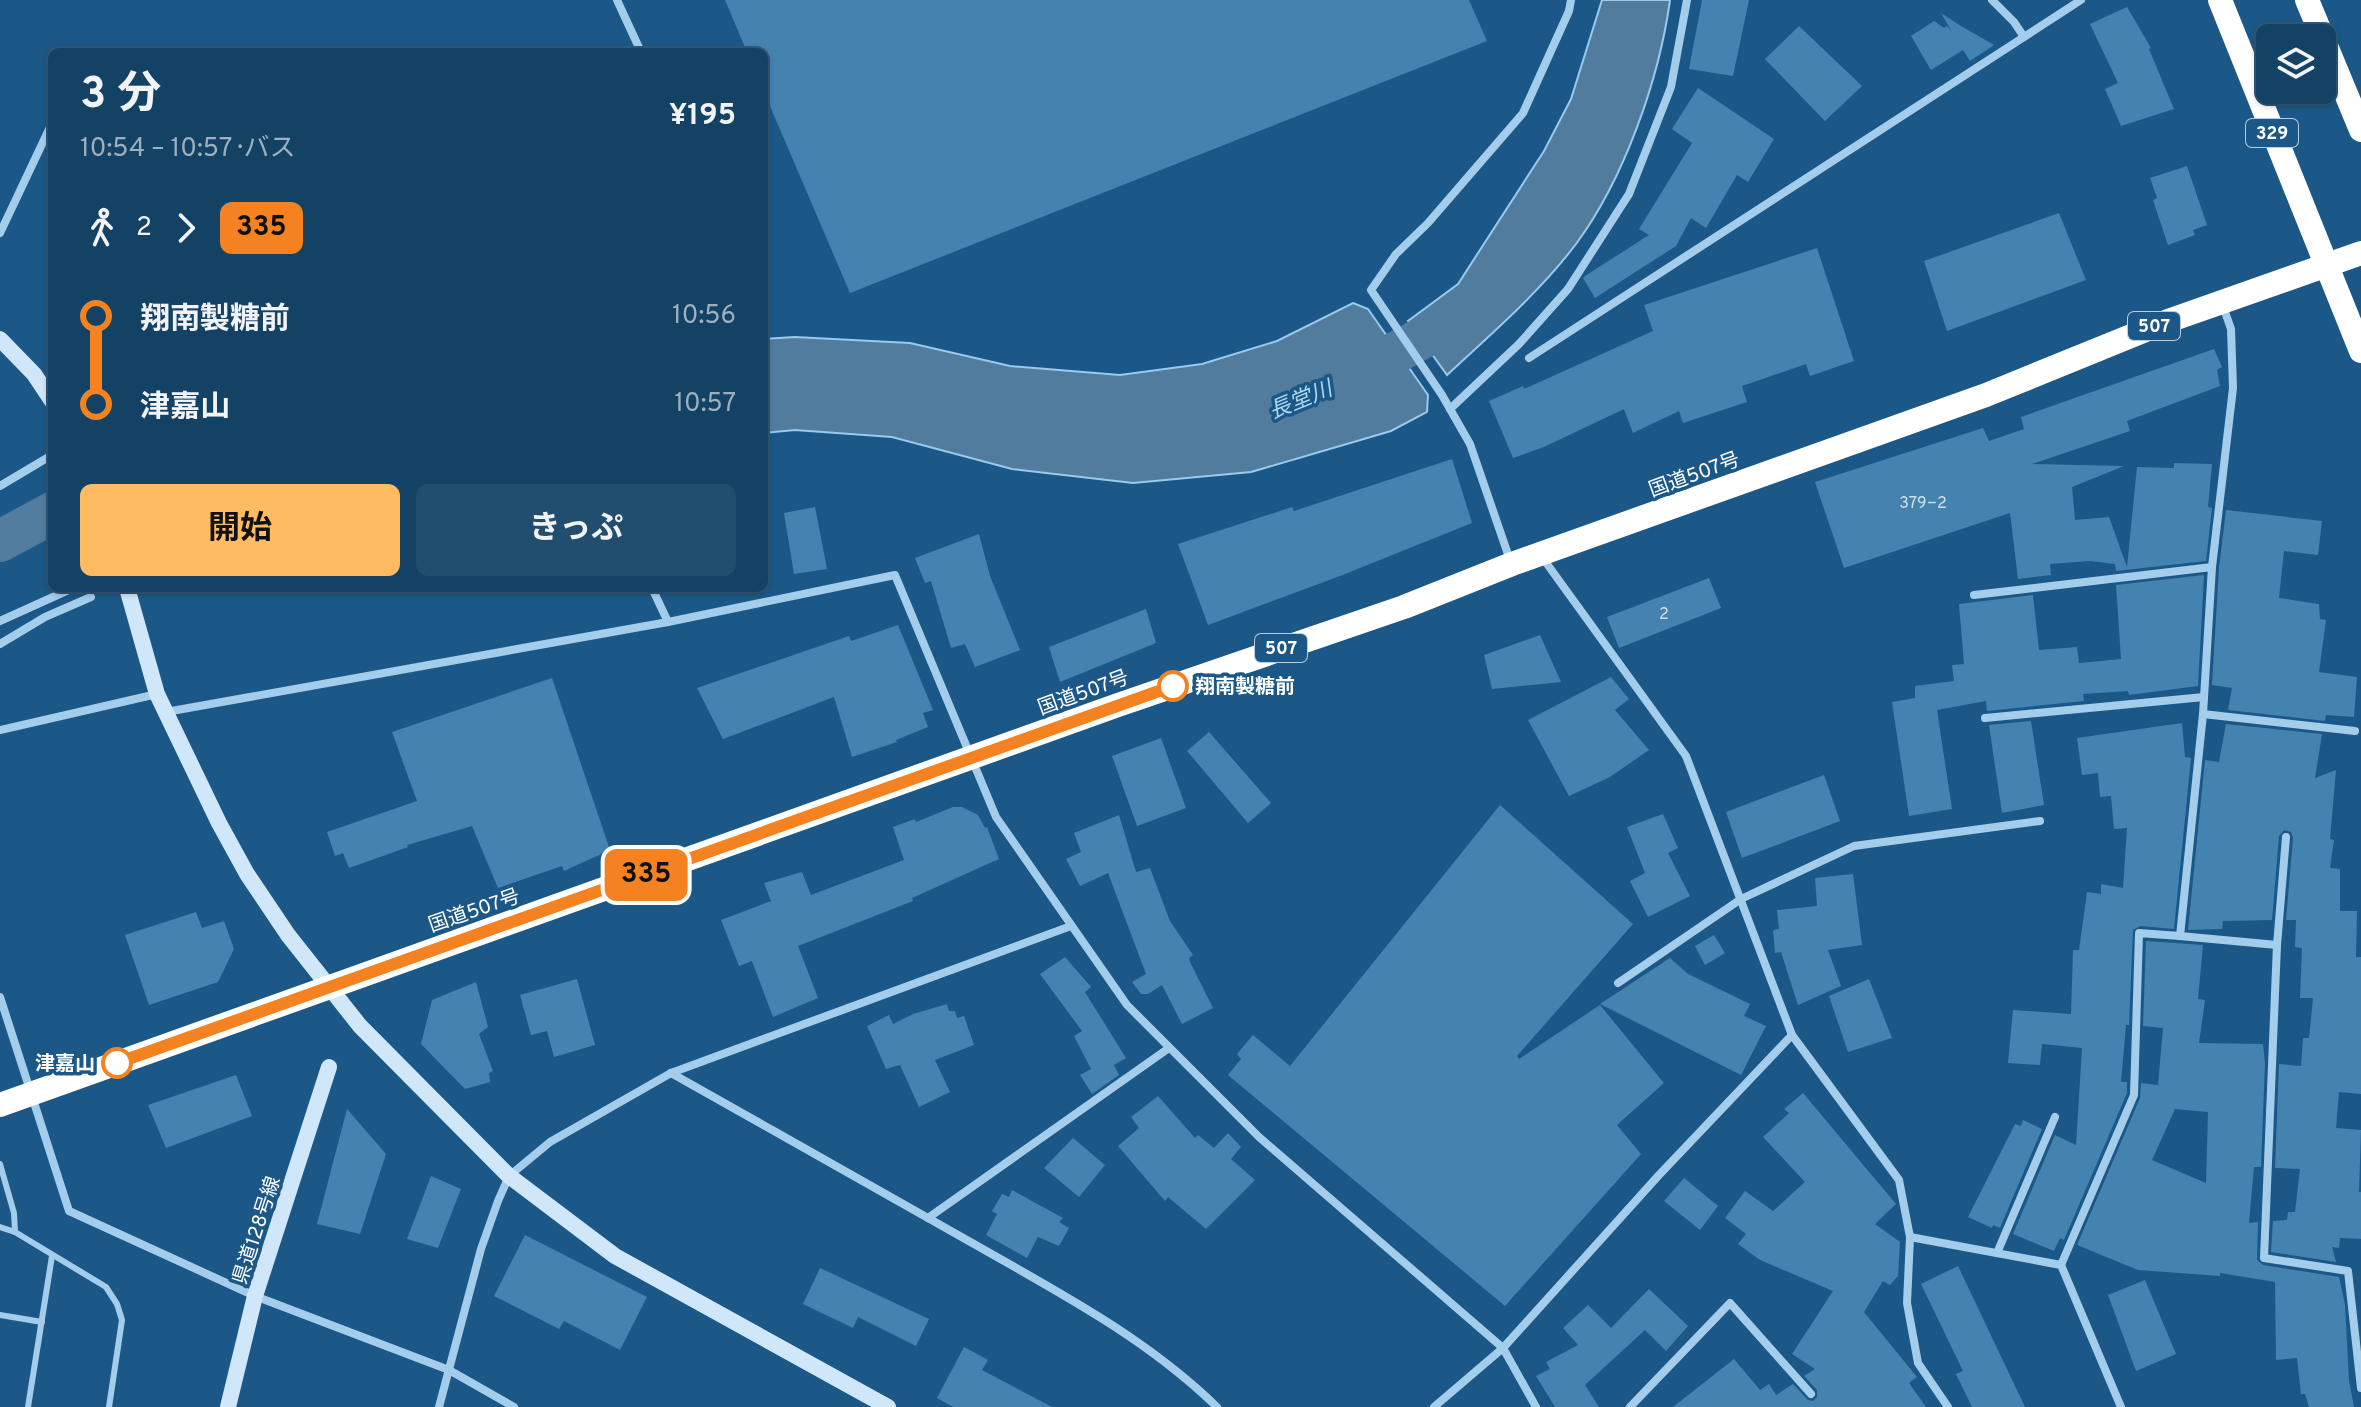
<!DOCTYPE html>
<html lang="ja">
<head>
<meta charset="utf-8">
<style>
	:root { --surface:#144265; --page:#214d6e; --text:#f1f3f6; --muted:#9db0bf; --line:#335b79; --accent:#fdbc61 }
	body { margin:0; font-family:Overpass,"Noto Sans JP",sans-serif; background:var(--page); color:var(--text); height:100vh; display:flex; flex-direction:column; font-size:30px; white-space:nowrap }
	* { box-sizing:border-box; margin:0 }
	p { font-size:26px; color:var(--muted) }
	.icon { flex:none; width:44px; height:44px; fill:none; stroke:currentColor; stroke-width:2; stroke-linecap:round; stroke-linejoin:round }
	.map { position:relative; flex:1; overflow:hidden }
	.details { position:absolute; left:48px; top:48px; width:720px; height:544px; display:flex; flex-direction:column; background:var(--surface); border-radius:12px; box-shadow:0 2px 6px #0004,0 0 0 2px var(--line) }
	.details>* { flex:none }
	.badge { padding:0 16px; border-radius:12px; font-size:28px; line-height:52px }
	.controls { position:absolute; left:2256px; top:24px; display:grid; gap:16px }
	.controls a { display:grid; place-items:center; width:80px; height:80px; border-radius:12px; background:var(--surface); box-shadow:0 2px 6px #0004,0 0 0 2px var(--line); font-size:40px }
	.map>.badge { position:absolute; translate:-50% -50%; box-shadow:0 0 0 4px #fff }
	.legs { display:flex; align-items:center; gap:12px; height:88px; padding:0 32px; font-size:26px }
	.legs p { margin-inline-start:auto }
	.headline { display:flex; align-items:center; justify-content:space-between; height:136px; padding:0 32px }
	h1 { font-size:44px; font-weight:700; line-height:60px }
	.primary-button { display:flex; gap:16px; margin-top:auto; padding:16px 32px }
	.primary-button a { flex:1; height:92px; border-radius:12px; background:var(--accent); color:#111; font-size:32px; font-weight:700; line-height:92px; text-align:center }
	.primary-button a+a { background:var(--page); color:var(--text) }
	ul { padding:0 32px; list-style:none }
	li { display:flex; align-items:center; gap:28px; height:88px; font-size:30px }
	li i { display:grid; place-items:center; width:12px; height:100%; margin:0 10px; background:currentColor }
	li i::after { content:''; width:20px; height:20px; margin:-10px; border:6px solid; border-radius:50%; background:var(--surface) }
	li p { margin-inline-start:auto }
	li:first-child i { background:linear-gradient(#0000 50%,currentColor 0) }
	li:last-child i { background:linear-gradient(currentColor 50%,#0000 0) }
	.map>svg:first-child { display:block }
</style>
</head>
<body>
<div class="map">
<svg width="2361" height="1407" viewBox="0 0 2361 1407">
	<rect width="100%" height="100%" fill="#1b5887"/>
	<g fill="#517c9e" stroke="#97caee" stroke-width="2">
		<path d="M1602,0H1670C1659,80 1624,179 1576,244C1539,293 1492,333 1447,375L1408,321L1458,284L1544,151L1571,99Z"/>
		<polygon points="1353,303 1368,309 1428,395 1427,412 1391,431 1251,472 1133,483 1012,469 892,437 795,430 764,433 764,339 795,337 910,343 1010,366 1120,375 1202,364 1277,341"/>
	</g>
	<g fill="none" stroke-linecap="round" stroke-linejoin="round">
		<g stroke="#517c9e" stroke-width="42">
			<polyline points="1350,378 1460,317 1468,309"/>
			<polyline points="0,541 52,513"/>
		</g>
	</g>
	<g fill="#4482b0" fill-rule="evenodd">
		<polygon points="725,0 1469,0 1487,41 850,293 764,92 764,52 747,52"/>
		<polygon points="1702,0 1749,0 1733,76 1689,69"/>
		<polygon points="2127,7 2151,48 2149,49 2174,109 2121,126 2105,89 2118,83 2090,24"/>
		<polygon points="1941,13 1961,26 1994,45 1970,61 1963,50 1931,70 1911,36 1934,21 1944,28 1947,26 1952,32"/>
		<polygon points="1799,26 1862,86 1825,121 1765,59"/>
		<polygon points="1698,88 1774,139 1748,182 1737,175 1706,228 1691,218 1676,246 1595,298 1583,278 1585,276 1649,235 1639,229 1692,143 1672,129"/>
		<polygon points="2187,166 2207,225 2193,230 2195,235 2168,245 2153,200 2157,198 2150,178"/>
		<polygon points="2059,213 2086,280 1947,331 1924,261"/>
		<polygon points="1817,248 1854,361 1810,376 1806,364 1742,386 1747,402 1683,423 1679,411 1633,433 1624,409 1544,447 1513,458 1489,401 1523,386 1524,389 1653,331 1644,305"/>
		<polygon points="2214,349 2222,367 2217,370 2220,386 2127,421 2130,431 2032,464 2124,466 2072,487 2075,520 2109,517 2127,567 2137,467 2174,468 2174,463 2212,464 2208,507 2212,508 2206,561 2116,571 2115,564 2090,561 2050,564 2051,575 2018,579 2010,513 1844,568 1815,482 1983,428 1989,441 2024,429 2021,417"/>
		<polygon points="1452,459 1472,523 1340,576 1208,625 1178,544 1292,507 1294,511"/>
		<polygon points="815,507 827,569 794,574 784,513"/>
		<polygon points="2226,510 2322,521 2318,555 2284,551 2279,598 2319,604 2320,619 2326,620 2319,672 2357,677 2354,717 2326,715 2325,721 2228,710 2232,688 2212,685 2219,568"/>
		<polygon points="979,534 990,576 1020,650 975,667 965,644 951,648 931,581 925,583 915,558"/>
		<polygon points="2204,575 2198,686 2129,695 2128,691 2083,694 2084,701 1987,711 1986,701 1937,710 1952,809 1909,816 1892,702 1915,698 1915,686 1954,681 1952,665 1964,664 1959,604 2033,595 2039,650 2077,647 2079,663 2121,659 2116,585"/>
		<polygon points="1709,578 1721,608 1619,648 1607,617"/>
		<polygon points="1146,609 1156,643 1060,682 1049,647"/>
		<polygon points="898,625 933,710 923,713 928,727 896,740 897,742 852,757 834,697 723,739 697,688 849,636 851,641"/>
		<polygon points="1540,635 1561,682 1492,689 1484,655"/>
		<polygon points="1611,677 1629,699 1615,710 1649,750 1610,777 1569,796 1528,720"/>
		<polygon points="552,678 610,850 564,871 562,866 498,888 472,826 407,845 408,847 349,868 343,853 335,856 327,832 417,801 392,732"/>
		<polygon points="2031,721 2044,805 2002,813 1989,725"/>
		<polygon points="2182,723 2185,757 2191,758 2174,929 2140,926 2133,930 2129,1025 2126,1025 2121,1082 2127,1082 2127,1093 2064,1240 2060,1238 2054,1251 2013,1234 2055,1135 2076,1145 2082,1048 2042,1044 2040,1065 2008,1063 2013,1010 2071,1014 2073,950 2079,950 2087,892 2101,894 2101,884 2123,888 2127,828 2114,829 2111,796 2100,797 2098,773 2082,775 2077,738"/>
		<polygon points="2226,724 2322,734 2315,778 2336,770 2330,839 2334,840 2330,868 2340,869 2340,911 2357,911 2356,957 2361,957 2361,1094 2339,1092 2336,1128 2361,1130 2359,1192 2361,1192 2361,1239 2340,1238 2339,1248 2332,1247 2336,1262 2271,1252 2273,1221 2287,1220 2288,1212 2295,1212 2300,1169 2275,1168 2279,1064 2301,1066 2303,1038 2309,1038 2313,998 2300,998 2302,948 2295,947 2296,920 2286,920 2293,838 2291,832 2284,830 2279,836 2272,920 2223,921 2222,929 2188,930 2205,760 2219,762"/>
		<polygon points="1209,732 1271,803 1248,823 1187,751"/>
		<polygon points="1161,738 1186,808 1137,826 1112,756"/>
		<polygon points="1824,775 1840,821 1742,858 1726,812"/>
		<polygon points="1500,805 1633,924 1517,1056 1519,1059 1600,1005 1664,1083 1617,1125 1641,1154 1505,1306 1228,1075 1241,1059 1237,1054 1253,1035 1290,1066"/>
		<polygon points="953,807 962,807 978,815 985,828 987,827 999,859 912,898 913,901 798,946 818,998 773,1017 752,961 739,966 721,920 771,901 764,883 802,872 811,895 904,860 893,827 915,819 916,822"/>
		<polygon points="1663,814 1678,848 1668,853 1690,896 1648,917 1630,881 1645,873 1627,827"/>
		<polygon points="1119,815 1136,872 1150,868 1170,921 1193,955 1189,958 1191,964 1213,1008 1182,1024 1162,985 1148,994 1141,994 1132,982 1146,974 1108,873 1080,886 1066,859 1081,852 1074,833"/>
		<polygon points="1853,874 1862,945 1828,950 1841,986 1798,1005 1781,952 1775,953 1773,930 1779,929 1777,910 1817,906 1815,878"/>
		<polygon points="196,912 202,928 224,921 234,949 218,982 149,1005 125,935"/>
		<polygon points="1714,935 1725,953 1705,965 1695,946"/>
		<path d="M2146,941L2203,945L2198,999L2205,1000L2199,1043L2263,1044L2265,1063L2261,1167H2254L2249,1223L2258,1222L2257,1260L2263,1265L2339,1277L2345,1305L2349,1381L2354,1407H2309L2305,1394H2301L2297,1358L2276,1360L2275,1282L2220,1273V1276L2138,1270L2077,1245L2140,1098L2141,1083L2158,1085L2163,1028L2143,1026ZM2175,1109L2208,1112L2206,1183L2152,1160Z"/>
		<polygon points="1065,957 1091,987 1085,992 1126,1058 1114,1065 1119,1075 1092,1094 1080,1075 1091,1069 1074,1036 1082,1031 1040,974"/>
		<polygon points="1670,958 1688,974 1750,1004 1744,1016 1766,1026 1741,1075 1600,1004"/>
		<polygon points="577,979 595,1045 554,1057 547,1031 531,1035 520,995"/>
		<polygon points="1869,979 1892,1038 1848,1052 1829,996"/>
		<polygon points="476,982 488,1027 479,1034 493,1071 489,1073 490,1082 465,1089 421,1044 432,1000"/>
		<polygon points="947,1004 949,1011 955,1011 957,1018 964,1016 974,1045 935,1060 950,1092 919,1107 900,1065 886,1069 867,1026 889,1015 893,1024 913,1014"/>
		<polygon points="236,1075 252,1116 166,1148 148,1105"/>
		<polygon points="1803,1093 1896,1204 1875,1224 1900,1242 1898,1276 1890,1285 1883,1281 1864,1312 1917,1377 1909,1383 1926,1407 1673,1407 1734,1359 1760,1390 1769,1384 1776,1395 1793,1384 1808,1400 1813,1401 1817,1397 1817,1390 1804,1376 1815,1369 1792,1354 1833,1291 1760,1260 1738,1244 1746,1234 1725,1218 1745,1191 1773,1211 1805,1182 1763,1137 1789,1113 1784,1109"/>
		<polygon points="1158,1096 1195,1138 1198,1135 1214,1148 1228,1133 1241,1147 1231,1159 1255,1180 1206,1229 1168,1197 1165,1201 1118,1146 1139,1128 1131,1117"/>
		<polygon points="347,1109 386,1154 360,1234 317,1224"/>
		<polygon points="2023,1120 2042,1129 2000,1228 1993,1225 1992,1228 1968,1217 2015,1124 2021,1126"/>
		<polygon points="1073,1138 1105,1165 1079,1197 1044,1168"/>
		<polygon points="431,1176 461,1189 438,1248 407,1239"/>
		<polygon points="1684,1178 1718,1206 1700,1230 1664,1201"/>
		<polygon points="1012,1190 1063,1218 1059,1222 1069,1228 1059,1246 1038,1237 1027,1258 986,1235 997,1214 992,1211 1002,1194 1009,1197"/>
		<polygon points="525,1235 647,1297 620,1350 564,1321 559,1329 494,1296"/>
		<polygon points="1958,1266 2025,1407 1972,1407 1956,1374 1963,1371 1921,1284"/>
		<polygon points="820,1268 929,1319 916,1346 858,1317 853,1328 803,1304"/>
		<polygon points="2145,1280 2176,1354 2136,1371 2108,1295"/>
		<polygon points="1649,1289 1688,1326 1666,1351 1645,1330 1585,1385 1599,1407 1555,1407 1536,1376 1550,1369 1546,1362 1578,1345 1563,1328 1588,1305 1611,1328"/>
		<polygon points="964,1347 988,1360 982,1370 1052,1407 953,1407 937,1398"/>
	</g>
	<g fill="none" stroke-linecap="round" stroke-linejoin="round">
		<g stroke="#a4cdec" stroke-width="6">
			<polyline points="0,1164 14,1213 15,1232"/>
			<polyline points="0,1227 15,1232 106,1287 117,1304 122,1320 109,1407"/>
			<polyline points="0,1315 42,1322"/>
			<polyline points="28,1407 52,1256"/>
		</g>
		<g stroke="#a4cdec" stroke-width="8">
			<polyline points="617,0 641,52"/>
			<polyline points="1992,0 2014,22 2024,37"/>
			<polyline points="0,233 52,123"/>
			<polyline points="2223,306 2231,329 2233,388 2212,567 2203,714 2180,936 2277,945 2264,1258 2348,1271 2361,1388"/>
			<polyline points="1529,358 2081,0"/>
			<polyline points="1450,409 1519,344 1568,289 1629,194 1671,87 1687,0"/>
			<polyline points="0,486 52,455"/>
			<polyline points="1542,557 1686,756 1792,1035 1899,1180 1910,1237 1907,1303 1918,1363 1948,1407"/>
			<polyline points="1511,563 1470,444 1442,395 1371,290 1396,254 1428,223 1523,113 1569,11 1571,0"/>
			<polyline points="652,588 668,622"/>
			<polyline points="1974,595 2212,567"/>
			<polyline points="0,621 73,588"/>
			<polyline points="0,644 45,617 91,597"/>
			<polyline points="166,712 668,622 895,575 996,817 1127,1005 1259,1137 1503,1348 1536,1407"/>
			<polyline points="2203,714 2355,731"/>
			<polyline points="1985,718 2204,697"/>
			<polyline points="0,730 157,694"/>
			<polyline points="2277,945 2286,837"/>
			<polyline points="1618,983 1741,899 1854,846 2040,821"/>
			<polyline points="0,997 69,1211 255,1296 449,1370 514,1407"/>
			<path d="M671,1073C772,1130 874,1187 974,1244C1060,1293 1146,1338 1217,1407"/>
			<polyline points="928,1218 1169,1048"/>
			<polyline points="1910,1237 2061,1265 2121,1407"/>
			<polyline points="1997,1253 2055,1117"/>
			<polyline points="2061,1265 2134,1095 2139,933 2180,936"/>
			<polyline points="439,1407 481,1249 498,1201 509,1176 550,1142 671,1073 1071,926"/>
			<polyline points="1434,1407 1503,1348 1659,1175 1792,1035"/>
			<polyline points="1630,1407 1730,1303 1811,1394"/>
		</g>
		<g stroke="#d0e7f9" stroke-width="16">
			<polyline points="0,339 34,374 52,401"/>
			<polyline points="127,588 157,694 219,823 247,874 288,935 360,1026 509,1176 615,1256 888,1407"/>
			<polyline points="228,1407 255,1296 329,1067"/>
		</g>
		<g stroke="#fff" stroke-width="24">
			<polyline points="2220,0 2361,351"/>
			<polyline points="2307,0 2361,130"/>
			<polyline points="0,1105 1118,705 1404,607 1512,564 1986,395 2168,321 2361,253"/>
		</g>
	</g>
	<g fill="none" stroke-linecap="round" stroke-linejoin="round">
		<defs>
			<polyline id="line-1" points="117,1063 1173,686"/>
		</defs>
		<use href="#line-1" stroke="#fff" stroke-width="18"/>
		<use href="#line-1" stroke="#f58220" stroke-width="12"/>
	</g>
	<g fill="#fff" stroke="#f58220" stroke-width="4">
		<circle cx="1173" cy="686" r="14"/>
		<circle cx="117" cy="1063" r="14"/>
	</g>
	<g text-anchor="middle" stroke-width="7" stroke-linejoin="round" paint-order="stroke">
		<g font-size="16" fill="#d0e0eb">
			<text x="1923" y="508">379−2</text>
			<text x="1664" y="619">2</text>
		</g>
		<g fill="#1b5887" stroke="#bbcddb" stroke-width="2">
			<rect x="2246" y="119" width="52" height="28" rx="6"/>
			<rect x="2128" y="312" width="52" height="28" rx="6"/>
			<rect x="1255" y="634" width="52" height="28" rx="6"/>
		</g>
		<g font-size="18" font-weight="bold" fill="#fff">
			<text x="2272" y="139">329</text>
			<text x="2154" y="332">507</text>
			<text x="1281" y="654">507</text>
		</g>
		<g font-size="20" fill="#fff" stroke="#1b5887">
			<text transform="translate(1694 474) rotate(-20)" y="7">国道507号</text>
			<text transform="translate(1083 692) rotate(-20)" y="7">国道507号</text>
			<text transform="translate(474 910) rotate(-19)" y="7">国道507号</text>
			<text transform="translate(256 1230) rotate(-72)" y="7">県道128号線</text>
		</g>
		<g font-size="20" font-weight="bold" fill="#fff" stroke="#1b5887" text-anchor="start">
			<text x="1195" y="693">翔南製糖前</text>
			<text x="95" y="1070" text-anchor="end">津嘉山</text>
		</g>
		<g font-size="22" font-style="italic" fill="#b0d7f3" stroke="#1b5887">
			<text transform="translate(1300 399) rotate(-22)" y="8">長堂川</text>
		</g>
	</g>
</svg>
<div class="controls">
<a><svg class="icon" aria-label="layers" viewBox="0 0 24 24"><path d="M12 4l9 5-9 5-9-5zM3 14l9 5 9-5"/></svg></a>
</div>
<b class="badge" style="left:646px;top:875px;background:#f58220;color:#111">335</b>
<section class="details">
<div class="headline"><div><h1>3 分</h1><p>10:54 – 10:57 · バス</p></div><b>¥195</b></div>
<div class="legs"><svg class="icon" aria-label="walk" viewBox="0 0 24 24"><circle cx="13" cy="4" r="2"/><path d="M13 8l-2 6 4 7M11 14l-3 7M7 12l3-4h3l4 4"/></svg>2<svg class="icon" aria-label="forward" viewBox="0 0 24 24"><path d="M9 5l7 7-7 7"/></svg><b class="badge" style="background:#f58220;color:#111">335</b></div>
<ul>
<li><i style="color:#f58220"></i><b>翔南製糖前</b><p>10:56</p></li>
<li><i style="color:#f58220"></i><b>津嘉山</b><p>10:57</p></li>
</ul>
<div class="primary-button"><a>開始</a><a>きっぷ</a></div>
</section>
</div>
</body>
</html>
